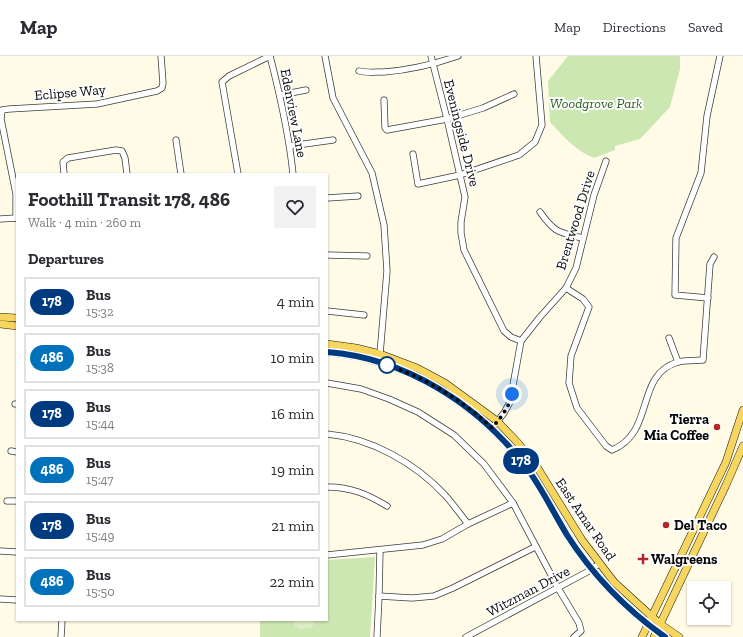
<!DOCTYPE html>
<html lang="en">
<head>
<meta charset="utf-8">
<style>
	:root { --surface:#fff; --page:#f2f2f3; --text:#2b2b33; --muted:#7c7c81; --line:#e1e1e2 }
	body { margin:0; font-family:"Zilla Slab",serif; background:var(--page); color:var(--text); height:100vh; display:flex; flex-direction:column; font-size:15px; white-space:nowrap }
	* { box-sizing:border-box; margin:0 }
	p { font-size:13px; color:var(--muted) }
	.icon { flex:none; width:22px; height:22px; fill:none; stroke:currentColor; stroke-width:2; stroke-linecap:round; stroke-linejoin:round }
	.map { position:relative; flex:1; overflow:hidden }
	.panel { position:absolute; left:16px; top:117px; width:312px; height:448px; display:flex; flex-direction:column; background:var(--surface); border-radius:0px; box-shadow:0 1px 3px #0004 }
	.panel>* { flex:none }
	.badge { padding:0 8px; border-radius:13px; font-size:14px; line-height:26px }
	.controls { position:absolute; left:687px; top:525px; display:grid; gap:8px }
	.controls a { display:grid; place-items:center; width:44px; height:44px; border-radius:0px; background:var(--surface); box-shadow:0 1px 3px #0004; font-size:20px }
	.you { position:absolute; width:20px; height:20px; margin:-10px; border:3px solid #fff; border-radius:50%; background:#1a73e8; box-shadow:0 0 0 6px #1a73e833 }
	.map>.badge { position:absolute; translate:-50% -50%; box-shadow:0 0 0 2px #fff }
	h2 { padding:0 12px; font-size:15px; line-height:36px }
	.round { display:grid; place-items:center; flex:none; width:42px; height:42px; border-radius:0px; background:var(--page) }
	.headline { display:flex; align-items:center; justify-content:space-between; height:68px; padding:0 12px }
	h1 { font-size:19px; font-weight:700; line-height:30px }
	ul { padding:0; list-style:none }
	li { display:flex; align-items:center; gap:12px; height:50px; margin:0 8px 6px; padding:0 4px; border:2px solid var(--line); border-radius:0px }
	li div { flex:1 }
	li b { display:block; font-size:15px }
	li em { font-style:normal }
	li .badge { min-width:44px; font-weight:700; text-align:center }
	header { display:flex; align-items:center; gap:24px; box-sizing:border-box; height:56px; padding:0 20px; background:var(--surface); border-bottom:1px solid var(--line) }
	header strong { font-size:19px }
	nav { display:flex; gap:22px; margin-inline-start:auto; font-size:14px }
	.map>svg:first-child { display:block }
</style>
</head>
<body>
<header>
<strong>Map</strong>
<nav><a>Map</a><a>Directions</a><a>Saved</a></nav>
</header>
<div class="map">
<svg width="743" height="581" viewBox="0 0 743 581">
	<rect width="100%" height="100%" fill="#fffbe6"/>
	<g fill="#cce7b2">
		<path d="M568,0H680V13L670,51L640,83L615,90V94L594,102C576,95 563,80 550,66L548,25Z"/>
		<polygon points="375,501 370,581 260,581 260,564 327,564 327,504"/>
	</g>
	<polygon fill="#deeec4" points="292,564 313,564 314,567 312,571 300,573 295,570"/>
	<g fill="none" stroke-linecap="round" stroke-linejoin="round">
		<defs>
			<g id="minor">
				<path d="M270,0C280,39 289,78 293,118"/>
				<polyline points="325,0 333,42 372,117 384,169 387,215 380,298 378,306"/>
				<polyline points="431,0 447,63 465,141 461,166 461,177 464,194 504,275 511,281 521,285"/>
				<path d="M359,15C366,17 376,16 384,16C411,14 432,9 458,0"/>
				<polyline points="280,39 306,34"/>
				<polyline points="384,44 385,72 387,74 447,63 483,52 514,38"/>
				<polyline points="176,84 181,118"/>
				<polyline points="290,90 333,84"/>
				<polyline points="413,98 418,128 460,119 519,99 535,86 542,69 536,0"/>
				<polyline points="64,118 63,106 68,102 116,94 122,95 125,102 127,118"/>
				<polyline points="238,118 222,26 229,20 270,0"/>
				<polyline points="327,142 358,140"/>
				<path d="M540,156C555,177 558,176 582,182"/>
				<polyline points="16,162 16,138 1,63 2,54 9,53 97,48 157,35 162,32 163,27 161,0"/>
				<polyline points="0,163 17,162"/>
				<polyline points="327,199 367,200"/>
				<path d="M566,232L583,243L589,251L571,300L569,327L577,352L606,390L612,394C656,376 634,319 678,306C686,304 695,305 703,304L710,208L714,201"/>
				<polyline points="708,242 675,239 676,182 701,117 707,60 720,0"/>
				<polyline points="327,255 364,259"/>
				<polyline points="669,282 678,306"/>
				<polyline points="327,327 361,333 389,343 418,356 454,379 484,408 513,447 558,532 579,567 581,575 574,581"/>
				<polyline points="15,348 17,348"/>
				<polyline points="492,372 504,357 510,346 521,285 540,261 566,232 576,212 594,139 606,105"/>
				<path d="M327,378C371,382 415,407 445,439C453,448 460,458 468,468"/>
				<polyline points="11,395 17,396"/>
				<path d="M327,431C351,431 367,438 387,450"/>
				<polyline points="7,445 17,445"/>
				<polyline points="0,495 17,496"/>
				<polyline points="327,499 423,489 442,483 468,468 513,447"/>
				<polyline points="379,540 412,542 434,540 453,532 535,491"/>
				<polyline points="0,543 17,544"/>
				<polyline points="61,581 62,564"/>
				<polyline points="377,581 379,540 380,494"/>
				<polyline points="466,581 587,516 599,508"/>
			</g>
			<g id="major">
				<polyline points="0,261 17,262"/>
				<polyline points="0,268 17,270"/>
				<polyline points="327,288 356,292 380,298 417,312 445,327 497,365 518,387 537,411 582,484 614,526 660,568 679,581"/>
				<path d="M327,296C407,303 478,348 526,411C542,432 553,456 567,479C592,518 627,554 665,581"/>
				<polyline points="642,581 726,406 743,354"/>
				<polyline points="654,581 726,429 743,390"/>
			</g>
		</defs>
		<use href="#minor" stroke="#3c3c3c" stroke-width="7"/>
		<use href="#major" stroke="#1a1a1a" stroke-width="8"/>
		<use href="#minor" stroke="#fff" stroke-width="5.5"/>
		<use href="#major" stroke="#f6d65f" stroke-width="7"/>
	</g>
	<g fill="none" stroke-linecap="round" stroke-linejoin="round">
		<defs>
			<path id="line" d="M327,296C406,302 479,349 526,411C542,432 553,456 567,479C592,518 627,554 665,581"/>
		</defs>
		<use href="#line" stroke="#fff" stroke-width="9"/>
		<use href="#line" stroke="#003b80" stroke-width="6"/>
		<path stroke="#090909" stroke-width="4" stroke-dasharray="0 7.2" d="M387,309C426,322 462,344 492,372C501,361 509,352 512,338"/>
	</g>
	<circle fill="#fff" stroke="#003b80" stroke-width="2" cx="387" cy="309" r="8"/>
	<g fill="#b52628" stroke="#fff" stroke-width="1.5">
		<circle cx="717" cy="371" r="4"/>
		<circle cx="666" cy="469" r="4"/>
		<path d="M641 497h4v4h4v4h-4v4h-4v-4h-4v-4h4z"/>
	</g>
	<g text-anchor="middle" stroke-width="4" stroke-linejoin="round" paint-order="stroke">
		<g font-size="14" fill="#090909" stroke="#fff">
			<text transform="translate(70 36) rotate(-5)" y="5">Eclipse Way</text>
			<text transform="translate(294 57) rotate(79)" y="5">Edenview Lane</text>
			<text transform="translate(462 77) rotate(76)" y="5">Eveningside Drive</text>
			<text transform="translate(575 164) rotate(-73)" y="5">Brentwood Drive</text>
			<text transform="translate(586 463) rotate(56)" y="5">East Amar Road</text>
			<text transform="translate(528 535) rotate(-28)" y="5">Witzman Drive</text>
		</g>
		<g font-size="14" font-style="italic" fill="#285e1d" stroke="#fff">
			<text x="596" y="52">Woodgrove Park</text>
		</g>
		<g font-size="14" font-weight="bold" fill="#090909" stroke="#fff" text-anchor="start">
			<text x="709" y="368" text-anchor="end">Tierra<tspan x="709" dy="16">Mia Coffee</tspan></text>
			<text x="674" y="474">Del Taco</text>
			<text x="651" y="508">Walgreens</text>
		</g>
	</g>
</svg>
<div class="controls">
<a><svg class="icon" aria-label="locate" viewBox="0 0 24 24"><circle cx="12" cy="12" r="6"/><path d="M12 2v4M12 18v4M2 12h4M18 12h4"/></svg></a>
</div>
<div class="you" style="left:512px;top:338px"></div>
<b class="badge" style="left:521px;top:405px;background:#003b80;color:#fff">178</b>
<section class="panel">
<div class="headline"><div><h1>Foothill Transit 178, 486</h1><p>Walk · 4 min · 260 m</p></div><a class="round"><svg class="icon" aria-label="heart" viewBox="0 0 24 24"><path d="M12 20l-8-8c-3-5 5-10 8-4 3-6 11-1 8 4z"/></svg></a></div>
<h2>Departures</h2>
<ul>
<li><span class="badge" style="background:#003b80;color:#fff">178</span><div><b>Bus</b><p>15:32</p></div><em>4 min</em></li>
<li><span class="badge" style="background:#0072bc;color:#fff">486</span><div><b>Bus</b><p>15:38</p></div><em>10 min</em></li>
<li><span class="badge" style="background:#003b80;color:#fff">178</span><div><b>Bus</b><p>15:44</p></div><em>16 min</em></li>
<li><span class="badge" style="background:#0072bc;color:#fff">486</span><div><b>Bus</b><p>15:47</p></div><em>19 min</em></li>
<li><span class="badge" style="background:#003b80;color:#fff">178</span><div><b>Bus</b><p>15:49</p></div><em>21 min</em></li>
<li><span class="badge" style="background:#0072bc;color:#fff">486</span><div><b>Bus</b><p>15:50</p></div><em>22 min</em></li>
</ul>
</section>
</div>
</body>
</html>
